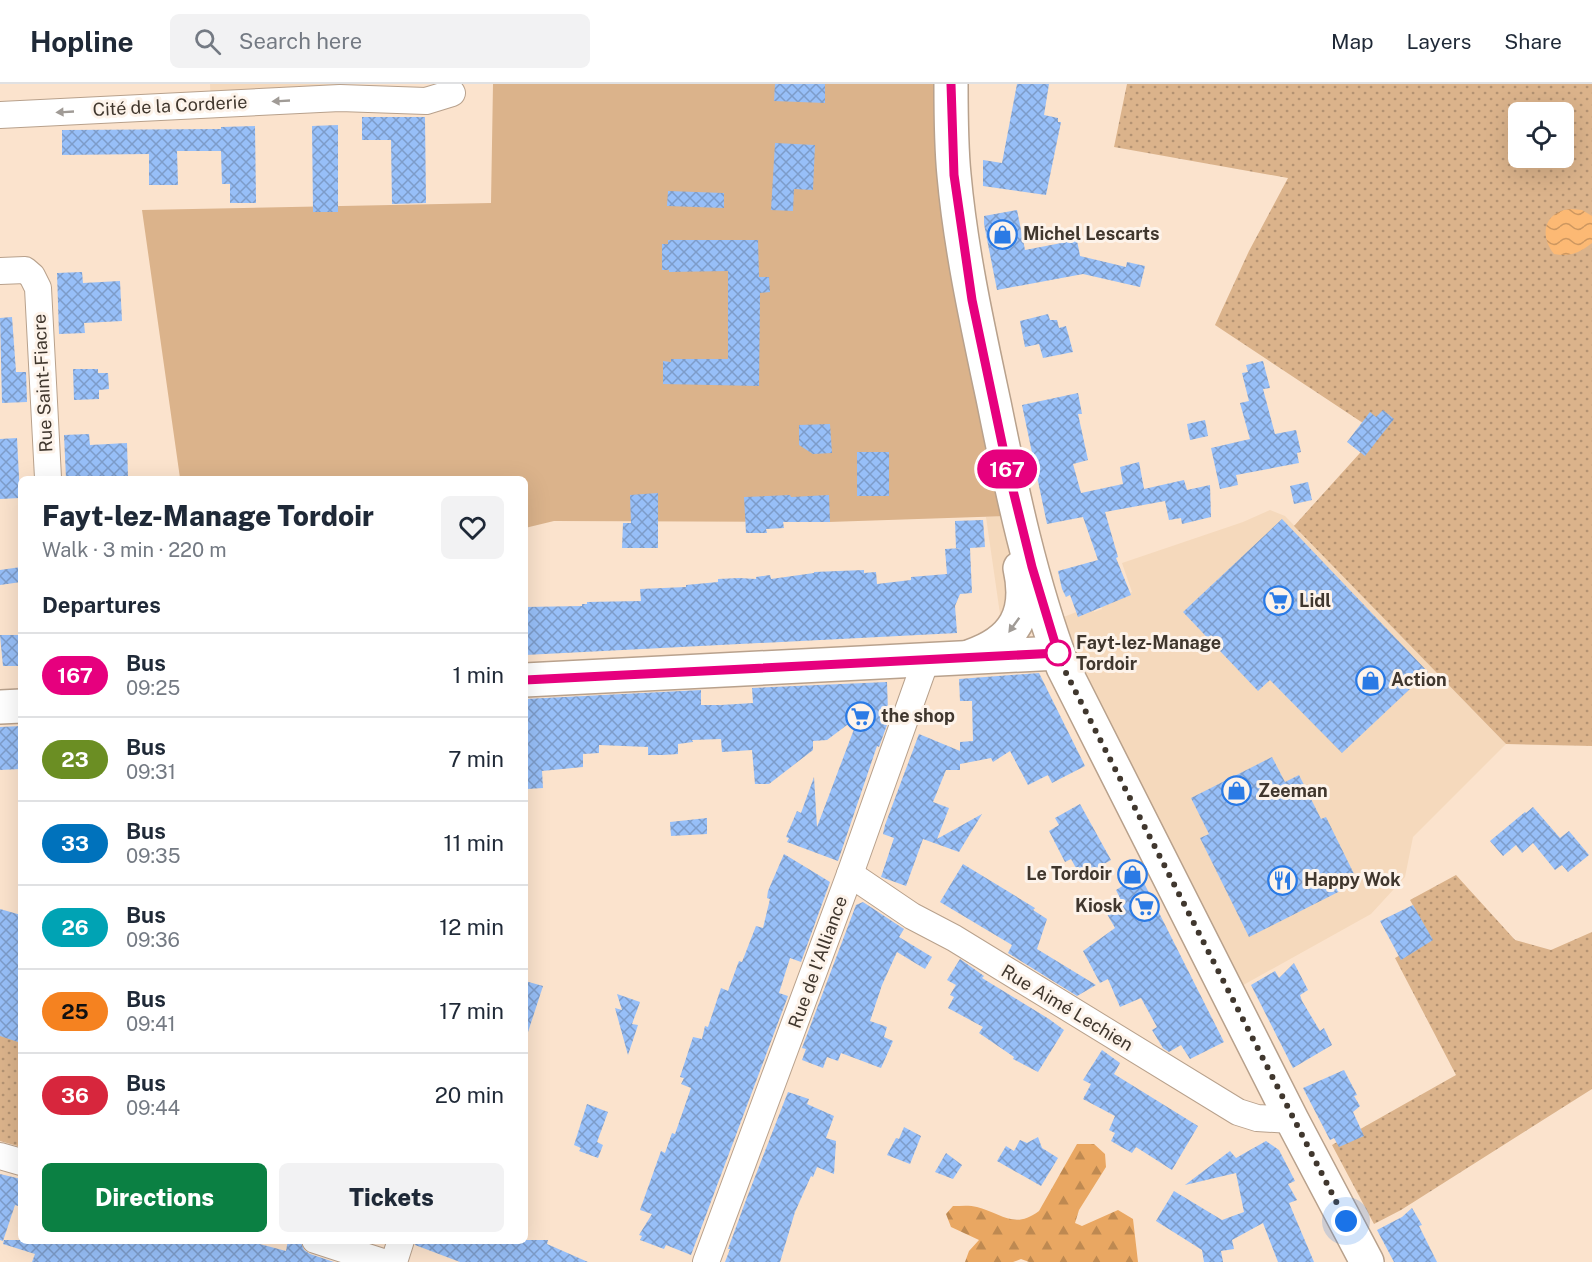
<!DOCTYPE html>
<html lang="en">
<head>
<meta charset="utf-8">
<style>
	:root { --surface:#fff; --page:#f2f2f3; --text:#1f2937; --muted:#747a83; --line:#e0e1e3; --accent:#0b8043 }
	body { margin:0; font-family:"Public Sans",sans-serif; background:var(--page); color:var(--text); height:100vh; display:flex; flex-direction:column; font-size:22px; white-space:nowrap }
	* { box-sizing:border-box; margin:0 }
	p { font-size:20px; color:var(--muted) }
	.icon { flex:none; width:33px; height:33px; fill:none; stroke:currentColor; stroke-width:2; stroke-linecap:round; stroke-linejoin:round }
	.map { position:relative; flex:1; overflow:hidden }
	.details { position:absolute; left:18px; top:392px; width:510px; height:768px; display:flex; flex-direction:column; background:var(--surface); border-radius:9px; box-shadow:0 6px 24px #0002 }
	.details>* { flex:none }
	.badge { padding:0 12px; border-radius:20px; font-size:21px; line-height:39px }
	.tools { position:absolute; left:1508px; top:18px; display:grid; gap:12px }
	.tools a { display:grid; place-items:center; width:66px; height:66px; border-radius:9px; background:var(--surface); box-shadow:0 6px 24px #0002; font-size:30px }
	.you { position:absolute; width:30px; height:30px; margin:-15px; border:4px solid #fff; border-radius:50%; background:#1a73e8; box-shadow:0 0 0 9px #1a73e833 }
	.map>.badge { position:absolute; translate:-50% -50%; box-shadow:0 0 0 3px #fff }
	h2 { padding:0 24px; font-size:22px; line-height:54px }
	.round { display:grid; place-items:center; flex:none; width:63px; height:63px; border-radius:9px; background:var(--page) }
	.summary { display:flex; align-items:center; justify-content:space-between; height:102px; padding:0 24px }
	h1 { font-size:28px; font-weight:800; line-height:45px }
	.button { display:flex; gap:12px; margin-top:auto; padding:12px 24px }
	.button a { flex:1; height:69px; border-radius:9px; background:var(--accent); color:#fff; font-size:24px; font-weight:800; line-height:69px; text-align:center }
	.button a+a { background:var(--page); color:var(--text) }
	ul { padding:0; list-style:none }
	li { display:flex; align-items:center; gap:18px; height:84px; padding:0 24px; border-top:2px solid var(--line) }
	li div { flex:1 }
	li b { display:block; font-size:22px }
	li em { font-style:normal }
	li .badge { min-width:66px; font-weight:700; text-align:center }
	header { display:flex; align-items:center; gap:36px; box-sizing:border-box; height:84px; padding:0 30px; background:var(--surface); border-bottom:2px solid var(--line) }
	header strong { font-size:28px }
	nav { display:flex; gap:33px; margin-inline-start:auto; font-size:21px }
	.search { width:420px; height:54px; background:var(--page); display:flex; align-items:center; gap:15px; box-sizing:border-box; padding:0 21px; border-radius:9px; color:var(--muted); font-size:22px }
	.map>svg:first-child { display:block }
</style>
</head>
<body>
<header>
<strong>Hopline</strong>
<div class="search"><svg class="icon" aria-label="search" viewBox="0 0 24 24"><circle cx="10" cy="10" r="6"/><path d="M15 15l6 6"/></svg>Search here</div>
<nav><a>Map</a><a>Layers</a><a>Share</a></nav>
</header>
<div class="map">
<svg width="1592" height="1178" viewBox="0 0 1592 1178">
	<defs>
		<pattern id="grass-dots" width="8" height="8" patternUnits="userSpaceOnUse" patternTransform="scale(1.5)"><rect width="8" height="8" fill="#dbb38b"/><path d="M2 2h.1M6 6h.1" fill="none" stroke="#b39272" stroke-width="1.8" stroke-linecap="round"/></pattern>
		<pattern id="forest-firs" width="22" height="20" patternUnits="userSpaceOnUse" patternTransform="scale(1.5)"><rect width="22" height="20" fill="#e9a762"/><path d="M5 1l3.5 6h-7zM16 11l3.5 6h-7z" fill="#be8951"/></pattern>
		<pattern id="water-waves" width="16" height="10" patternUnits="userSpaceOnUse" patternTransform="scale(1.5)"><rect width="16" height="10" fill="#fcb974"/><path d="M0 5q4-4 8 0t8 0" fill="none" stroke="#cd9760"/></pattern>
		<pattern id="building-cross-hatch" width="8" height="8" patternUnits="userSpaceOnUse" patternTransform="scale(1.5)"><rect width="8" height="8" fill="#97bff8"/><path d="M0 0l8 8M0 8l8-8" fill="none" stroke="#7d9cc9"/></pattern>
	</defs>
	<rect width="100%" height="100%" fill="#fbe3cd"/>
	<g fill="#f5d9bc">
		<polygon points="210,0 339,0 340,14 211,20"/>
		<polygon points="1270,426 1285,432 1506,660 1413,753 1405,793 1371,830 1229,909 1048,539 1092,522 1094,528 1102,525 1100,520 1132,508 1122,479 1243,438"/>
		<polygon points="1008,432 1024,517 985,556 1000,530 986,433"/>
	</g>
	<g fill="url(#grass-dots)" fill-rule="evenodd">
		<path d="M1127,0H1592V662L1506,660L1294,442L1378,349L1215,241L1249,167L1288,94L1114,63ZM1518,28H1563V74H1518Z"/>
		<polygon points="1456,791 1515,856 1551,866 1592,848 1592,1005 1401,1126 1374,1140 1332,1061 1456,991 1395,874 1431,854 1410,816"/>
		<polygon points="0,950 21,956 21,1063 0,1057"/>
	</g>
	<path fill="url(#forest-firs)" d="M1077,1060H1094L1105,1070L1106,1083L1079,1126L1075,1139L1082,1142L1118,1126L1133,1135L1138,1178H1029L1021,1175L1013,1178H965L969,1167L979,1156L951,1143L946,1130L953,1122C961,1122 970,1121 977,1123C1001,1129 1014,1146 1039,1127Z"/>
	<polygon fill="#dbb38b" points="493,0 951,0 1008,432 828,438 554,437 525,444 525,394 180,394 142,126 491,119"/>
	<path fill="url(#water-waves)" d="M1570,125L1582,126L1592,132V159C1579,169 1570,173 1554,170C1539,151 1544,128 1570,125Z"/>
	<g fill="url(#building-cross-hatch)">
		<polygon points="775,0 825,0 825,19 774,17"/>
		<polygon points="1017,0 1049,0 1044,31 1058,34 1058,38 1061,38 1046,111 983,102 983,76 1002,79"/>
		<polygon points="362,33 425,33 426,119 392,120 391,56 362,56"/>
		<polygon points="338,41 338,128 313,128 312,42"/>
		<polygon points="255,42 256,119 230,119 230,100 222,100 221,67 177,67 178,101 149,101 149,70 62,71 62,46 221,45 221,43"/>
		<polygon points="775,59 815,61 813,106 794,105 793,127 771,126"/>
		<polygon points="668,107 724,109 724,124 667,122"/>
		<polygon points="1017,126 1025,166 1077,156 1080,172 1126,183 1127,178 1145,182 1140,203 1083,190 997,206 984,140 984,132"/>
		<polygon points="668,156 758,156 759,193 769,193 770,208 760,209 759,302 663,300 663,277 671,278 671,275 728,275 728,187 669,188 669,186 662,186 662,160 668,160"/>
		<polygon points="82,188 83,199 120,197 122,237 84,239 85,249 59,250 57,189"/>
		<polygon points="1048,230 1050,236 1057,236 1059,244 1066,242 1073,268 1043,274 1039,260 1025,263 1020,237"/>
		<polygon points="12,233 16,288 26,288 27,318 2,319 0,234"/>
		<polygon points="1263,277 1270,304 1263,305 1275,350 1296,346 1301,368 1297,369 1299,379 1236,391 1238,401 1220,405 1211,364 1250,355 1240,319 1249,317 1242,289 1248,288 1246,281"/>
		<polygon points="73,285 98,285 98,289 108,289 109,305 99,306 99,315 74,316"/>
		<polygon points="1078,309 1082,330 1078,330 1088,376 1073,380 1081,409 1123,400 1120,383 1139,378 1144,405 1184,396 1187,406 1210,401 1211,433 1182,440 1181,434 1169,436 1165,417 1105,428 1118,473 1116,474 1131,511 1078,533 1070,511 1066,513 1062,505 1058,487 1098,476 1083,433 1047,440 1022,321"/>
		<polygon points="1383,326 1394,335 1365,372 1347,358 1370,328 1376,333"/>
		<polygon points="1205,336 1208,352 1190,356 1187,340"/>
		<polygon points="830,340 832,369 813,370 799,361 799,341"/>
		<polygon points="89,350 90,361 127,359 128,394 66,394 64,351"/>
		<polygon points="17,354 20,414 0,415 0,355"/>
		<rect x="857" y="368" width="32" height="44"/>
		<polygon points="1308,398 1312,416 1294,420 1290,402"/>
		<polygon points="658,409 658,464 622,464 623,439 631,439 630,411"/>
		<polygon points="790,411 791,413 829,411 830,438 783,438 784,444 766,445 767,449 746,449 744,413"/>
		<polygon points="1282,435 1428,588 1342,669 1270,596 1258,607 1183,528"/>
		<polygon points="983,436 985,463 970,464 972,509 960,510 955,522 957,549 525,571 525,523 582,522 582,520 587,520 587,518 641,517 640,505 686,503 686,501 718,498 718,495 739,494 756,495 756,493 770,491 771,495 814,489 814,488 864,486 864,489 876,488 877,500 911,496 911,493 947,490 945,465 963,464 956,464 955,437"/>
		<polygon points="21,483 21,498 0,501 0,486"/>
		<polygon points="0,551 21,551 21,582 3,582"/>
		<polygon points="1039,589 1085,682 1052,699 1048,691 1028,701 1010,667 993,678 991,674 960,680 960,686 946,686 933,718 949,724 937,755 982,730 959,768 923,755 906,802 881,793 894,754 883,750 885,741 919,650 960,667 960,658 973,657 972,617 960,617 959,595"/>
		<polygon points="887,598 888,628 891,630 879,663 877,662 838,777 787,758 789,754 786,753 797,727 801,729 814,693 817,743 859,632 827,656 813,657 813,666 769,700 755,700 752,666 722,668 721,655 692,656 693,658 678,660 678,670 663,671 648,671 648,663 599,661 599,669 583,670 583,683 542,687 543,704 527,705 525,615 701,606 701,621 721,621 753,619 752,604"/>
		<polygon points="21,642 21,685 0,686 0,643"/>
		<polygon points="1272,673 1285,698 1299,691 1321,735 1326,733 1358,798 1249,853 1200,754 1209,750 1191,714"/>
		<polygon points="1080,720 1111,776 1081,793 1071,775 1065,778 1049,747 1059,741 1055,734"/>
		<polygon points="1533,723 1560,754 1569,747 1589,771 1568,788 1562,781 1555,786 1533,759 1522,769 1516,761 1503,772 1490,757 1525,728 1526,729"/>
		<polygon points="707,734 707,750 671,752 670,738"/>
		<polygon points="784,770 830,798 801,878 790,874 779,909 788,912 691,1171 666,1161 664,1165 640,1156 642,1152 639,1151 652,1130 640,1126 661,1067 665,1069 672,1049 675,1050 691,1004 681,1000 684,994 680,993 693,953 702,955 705,942 708,943 721,904 728,907 739,877 742,878 756,842 763,844 770,815 767,814 768,807"/>
		<polygon points="963,780 1035,824 1033,826 1047,835 1037,865 1096,901 1077,912 1008,869 1012,861 940,818"/>
		<polygon points="1140,791 1224,958 1190,975 1181,961 1169,968 1163,964 1152,946 1157,943 1141,914 1120,923 1108,895 1100,899 1083,867 1115,844 1107,830 1123,820 1116,806"/>
		<polygon points="863,818 904,845 899,853 932,873 925,885 897,868 882,901 870,937 887,943 884,953 893,957 881,984 841,969 838,977 827,973 823,984 802,976 806,965 802,964 856,821"/>
		<polygon points="1413,821 1433,856 1401,876 1380,837"/>
		<polygon points="0,825 21,831 21,959 0,952"/>
		<polygon points="960,875 984,892 982,894 1049,935 1064,946 1038,988 1013,975 1014,973 979,949 983,943 948,924 954,913 950,911 956,901 947,896"/>
		<polygon points="1294,879 1308,906 1300,911 1302,917 1320,947 1324,944 1332,961 1293,984 1251,901 1275,887 1279,894"/>
		<polygon points="525,897 543,902 528,948 525,947"/>
		<polygon points="617,910 640,918 632,940 638,941 628,971 615,924 622,926"/>
		<polygon points="1102,966 1120,979 1114,990 1198,1042 1172,1086 1136,1063 1132,1069 1111,1057 1115,1049 1109,1046 1115,1032 1083,1015 1091,1000 1083,996"/>
		<polygon points="1344,986 1357,1011 1354,1012 1360,1022 1353,1028 1364,1052 1339,1063 1334,1054 1330,1056 1303,1004"/>
		<polygon points="788,1008 809,1015 807,1020 834,1032 826,1054 836,1057 834,1090 817,1083 813,1093 811,1092 795,1128 780,1178 725,1178 730,1165 728,1165 746,1116"/>
		<polygon points="587,1020 608,1028 597,1058 603,1061 598,1074 579,1067 581,1064 574,1061"/>
		<polygon points="904,1043 921,1052 910,1080 887,1071 896,1054 899,1055"/>
		<polygon points="1038,1053 1042,1064 1058,1074 1041,1102 997,1077 1006,1062 1014,1067 1020,1056 1027,1059"/>
		<polygon points="1266,1057 1279,1066 1295,1097 1288,1100 1297,1116 1289,1119 1314,1178 1278,1178 1263,1139 1232,1156 1234,1165 1221,1167 1223,1178 1204,1178 1202,1166 1156,1137 1174,1107 1222,1136 1244,1128 1236,1089 1185,1101 1230,1067 1236,1074"/>
		<polygon points="946,1069 962,1081 953,1095 935,1088"/>
		<polygon points="0,1090 21,1095 21,1123 15,1121 3,1157 0,1156"/>
		<polygon points="1412,1124 1422,1141 1419,1142 1437,1178 1394,1178 1377,1146 1402,1133"/>
		<polygon points="4,1156 244,1156 286,1167 288,1156 300,1156 304,1166 310,1170 334,1178 32,1178 35,1170 3,1160"/>
		<polygon points="416,1156 548,1156 547,1160 588,1178 460,1178 415,1161"/>
	</g>
	<g fill="none" stroke-linecap="round" stroke-linejoin="round">
		<defs>
			<g id="minor">
				<polyline points="0,31 340,14 426,17 452,9"/>
				<polyline points="0,187 25,186 32,192 38,204 48,394"/>
				<polyline points="850,790 912,832 954,854 1238,1028 1257,1034 1292,1036"/>
				<polyline points="0,1072 21,1078"/>
				<polyline points="315,1156 383,1178"/>
				<polyline points="394,1178 401,1156"/>
				<polyline points="706,1178 850,790 926,576"/>
			</g>
			<g id="major">
				<path d="M951,0C951,30 951,61 954,91C961,168 978,244 994,319C1012,408 1031,498 1063,583L1292,1036L1367,1178"/>
				<path d="M971,572C1015,557 1030,529 1020,484"/>
				<polyline points="525,596 1058,569"/>
				<polyline points="0,623 21,622"/>
			</g>
		</defs>
		<use href="#minor" stroke="#b8a18c" stroke-width="28"/>
		<use href="#major" stroke="#b8a18c" stroke-width="36"/>
		<use href="#minor" stroke="#fff" stroke-width="26"/>
		<use href="#major" stroke="#fff" stroke-width="33"/>
	</g>
	<defs><path id="oneway-solid" d="M-6-.8H1V-3.2L6.5 0L1 3.2V.8H-6Z" transform="scale(1.5)"/></defs>
	<g fill="#a09b96">
		<use href="#oneway-solid" transform="translate(281 17) rotate(177)"/>
		<use href="#oneway-solid" transform="translate(65 28) rotate(177)"/>
		<use href="#oneway-solid" transform="translate(1014 541) rotate(126)"/>
	</g>
	<g fill="none" stroke-linecap="round" stroke-linejoin="round">
		<defs>
			<polyline id="line" points="525,596 1058,569 1032,483 1006,378 972,216 954,91 951,0"/>
		</defs>
		<use href="#line" stroke="#fff" stroke-width="14"/>
		<use href="#line" stroke="#e6007e" stroke-width="9"/>
		<polyline stroke="#40372e" stroke-width="6" stroke-dasharray="0 10.8" points="1058,569 1063,583 1346,1137"/>
	</g>
	<defs>
		<symbol id="shop-ring" viewBox="-11 -11 22 22"><circle r="9.5" fill="#fdf3ea" stroke="#2a7ae5" stroke-width="1.5"/><path d="M-5-2.5h2.3a2.7 3.5 0 0 1 5.4 0H5L5.5 6h-11ZM-1.5-2.5h3a1.5 2.3 0 0 0-3 0Z" fill="#2a7ae5"/></symbol>
		<symbol id="supermarket-ring" viewBox="-11 -11 22 22"><circle r="9.5" fill="#fdf3ea" stroke="#2a7ae5" stroke-width="1.5"/><path d="M-6-5.5h2.5l.6 2H6L4.5 2H-2.5L-4.4-4H-6ZM-1.5 3.2a1.3 1.3 0 1 0 .1 0ZM3 3.2a1.3 1.3 0 1 0 .1 0Z" fill="#2a7ae5"/></symbol>
		<symbol id="restaurant-ring" viewBox="-11 -11 22 22"><circle r="9.5" fill="#fdf3ea" stroke="#2a7ae5" stroke-width="1.5"/><path d="M-5-6h1v4h1v-4h1v4h1v-4h1v5L-1.5 .5V6h-2V.5L-5-1ZM5-6V6H3V1.5H1.5Q1.5-4 5-6Z" fill="#2a7ae5"/></symbol>
	</defs>
	<g fill-rule="evenodd">
		<use href="#shop-ring" x="986" y="134" width="33" height="33"/>
		<use href="#supermarket-ring" x="1262" y="500" width="33" height="33"/>
		<use href="#shop-ring" x="1354" y="580" width="33" height="33"/>
		<use href="#supermarket-ring" x="844" y="616" width="33" height="33"/>
		<use href="#shop-ring" x="1220" y="690" width="33" height="33"/>
		<use href="#shop-ring" x="1116" y="774" width="33" height="33"/>
		<use href="#restaurant-ring" x="1266" y="780" width="33" height="33"/>
		<use href="#supermarket-ring" x="1128" y="806" width="33" height="33"/>
	</g>
	<circle fill="#fff" stroke="#e6007e" stroke-width="3" cx="1058" cy="569" r="12"/>
	<g text-anchor="middle" stroke-width="6" stroke-linejoin="round" paint-order="stroke">
		<g font-size="18" fill="#40372e" stroke="#fdf3ea">
			<text transform="translate(170 22) rotate(-3)" y="6">Cité de la Corderie</text>
			<text transform="translate(43 299) rotate(-93)" y="6">Rue Saint-Fiacre</text>
			<text transform="translate(818 878) rotate(-70)" y="6">Rue de l'Alliance</text>
			<text transform="translate(1067 924) rotate(31)" y="6">Rue Aimé Lechien</text>
		</g>
		<g font-size="18" font-weight="bold" fill="#40372e" stroke="#fdf3ea" text-anchor="start">
			<text x="1023" y="156">Michel Lescarts</text>
			<text x="1299" y="523">Lidl</text>
			<text x="1391" y="602">Action</text>
			<text x="881" y="638">the shop</text>
			<text x="1258" y="713">Zeeman</text>
			<text x="1112" y="796" text-anchor="end">Le Tordoir</text>
			<text x="1304" y="802">Happy Wok</text>
			<text x="1123" y="828" text-anchor="end">Kiosk</text>
		</g>
		<g font-size="18" font-weight="bold" fill="#40372e" stroke="#fdf3ea" text-anchor="start">
			<text x="1076" y="565">Fayt-lez-Manage<tspan x="1076" dy="21">Tordoir</tspan></text>
		</g>
	</g>
</svg>
<div class="tools">
<a><svg class="icon" aria-label="locate" viewBox="0 0 24 24"><circle cx="12" cy="12" r="6"/><path d="M12 2v4M12 18v4M2 12h4M18 12h4"/></svg></a>
</div>
<div class="you" style="left:1346px;top:1137px"></div>
<b class="badge" style="left:1007px;top:385px;background:#e6007e;color:#fff">167</b>
<section class="details">
<div class="summary"><div><h1>Fayt-lez-Manage Tordoir</h1><p>Walk · 3 min · 220 m</p></div><a class="round"><svg class="icon" aria-label="heart" viewBox="0 0 24 24"><path d="M12 20l-8-8c-3-5 5-10 8-4 3-6 11-1 8 4z"/></svg></a></div>
<h2>Departures</h2>
<ul>
<li><span class="badge" style="background:#e6007e;color:#fff">167</span><div><b>Bus</b><p>09:25</p></div><em>1 min</em></li>
<li><span class="badge" style="background:#6b8e23;color:#fff">23</span><div><b>Bus</b><p>09:31</p></div><em>7 min</em></li>
<li><span class="badge" style="background:#0072bc;color:#fff">33</span><div><b>Bus</b><p>09:35</p></div><em>11 min</em></li>
<li><span class="badge" style="background:#00a3b4;color:#fff">26</span><div><b>Bus</b><p>09:36</p></div><em>12 min</em></li>
<li><span class="badge" style="background:#f58220;color:#111">25</span><div><b>Bus</b><p>09:41</p></div><em>17 min</em></li>
<li><span class="badge" style="background:#d7263d;color:#fff">36</span><div><b>Bus</b><p>09:44</p></div><em>20 min</em></li>
</ul>
<div class="button"><a>Directions</a><a>Tickets</a></div>
</section>
</div>
</body>
</html>
